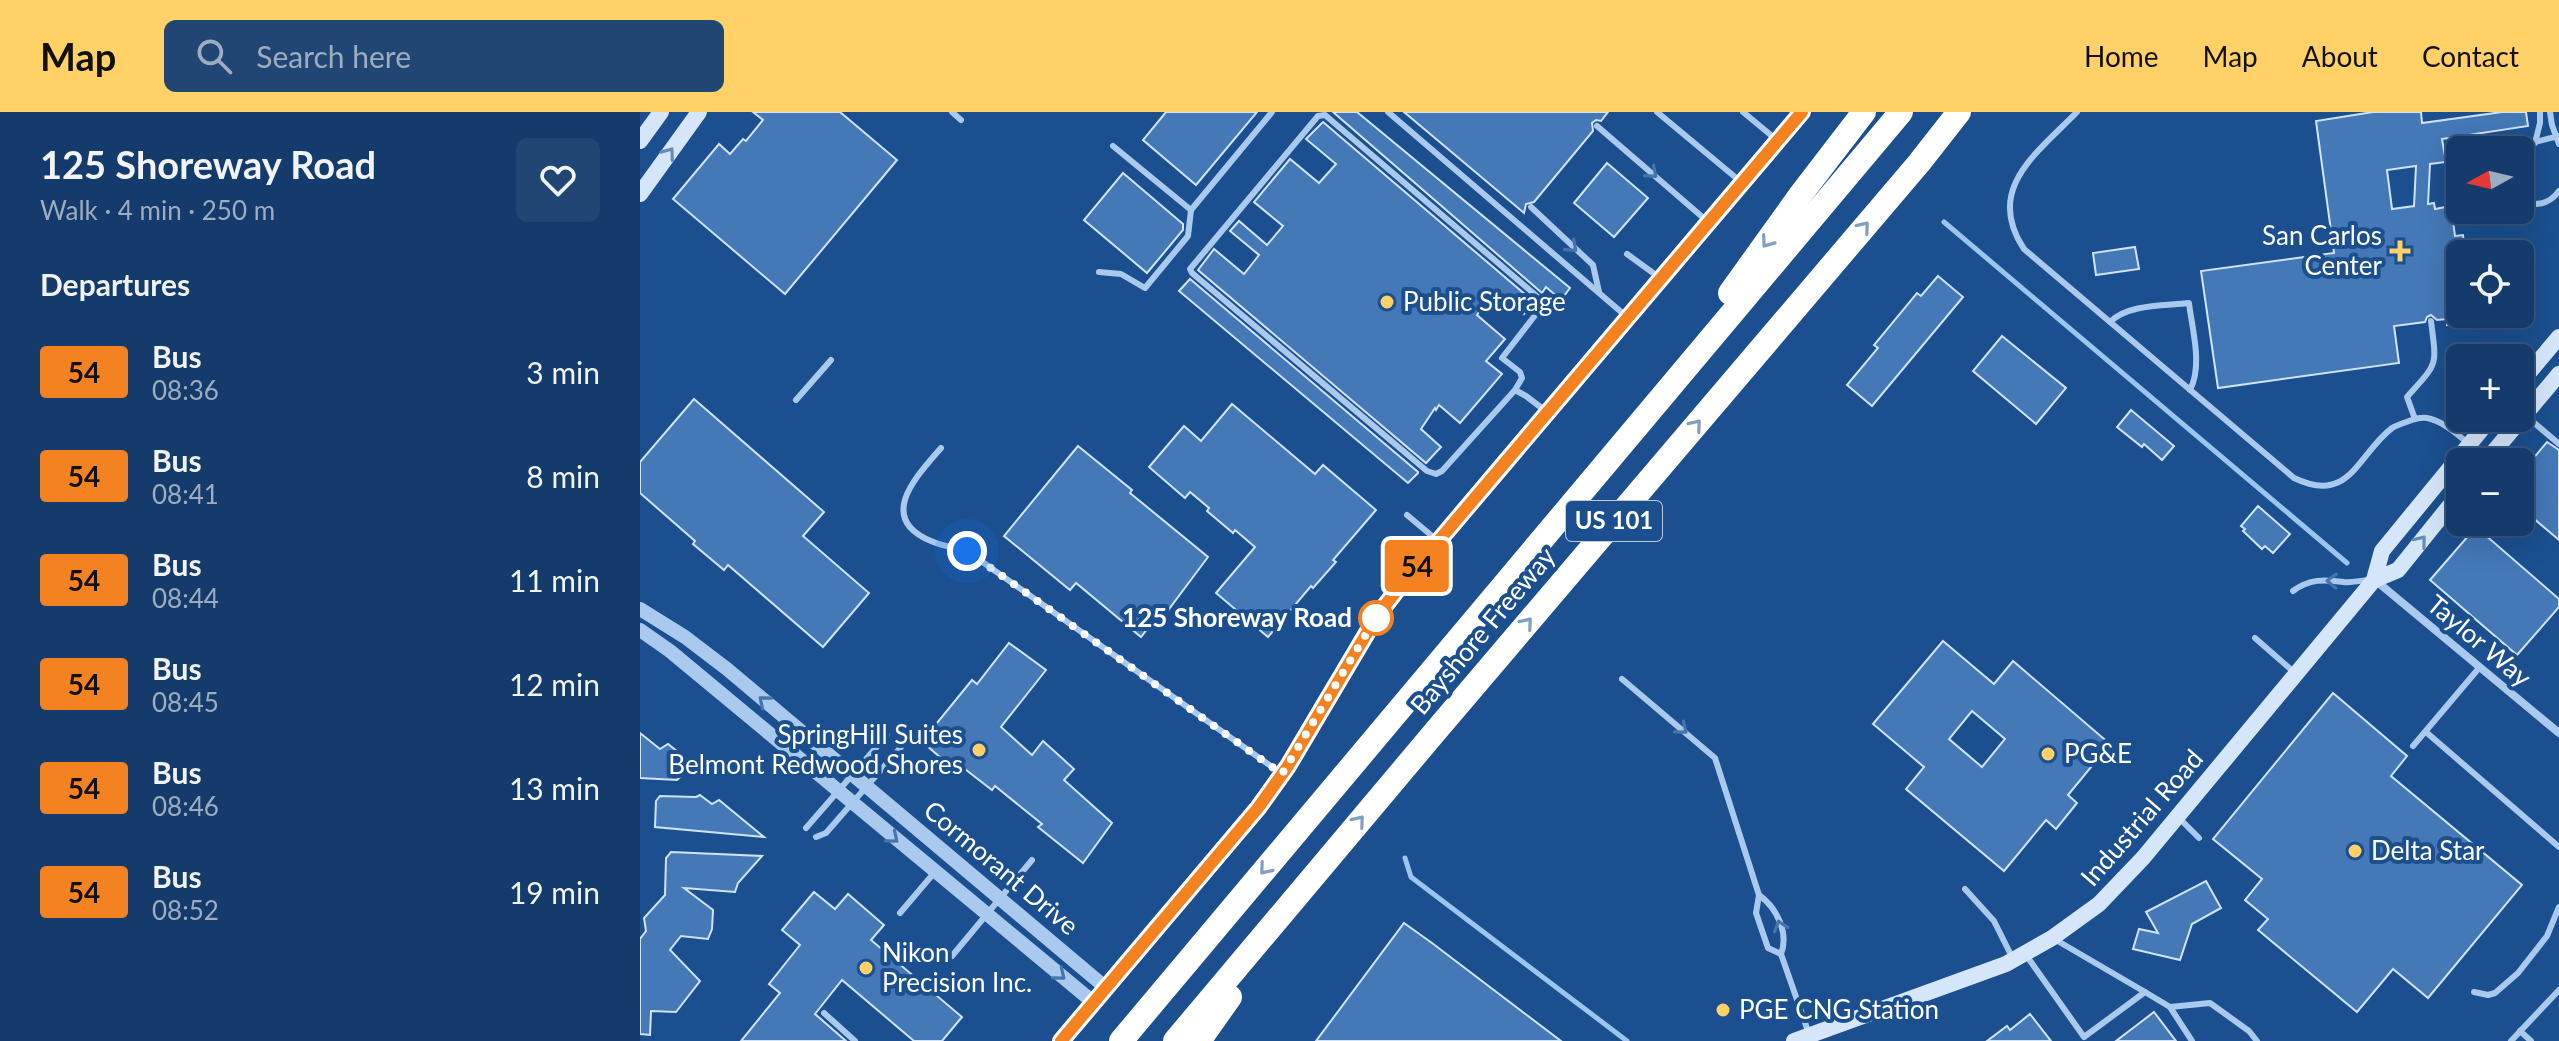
<!DOCTYPE html>
<html lang="en">
<head>
<meta charset="utf-8">
<style>
	:root { --surface:#143b6b; --page:#214673; --text:#f1f3f6; --muted:#9dadc1; --line:#33557e; --accent:#ffd166 }
	body { margin:0; font-family:Lato,sans-serif; background:var(--page); color:var(--text); height:100vh; display:flex; flex-direction:column; font-size:30px; white-space:nowrap }
	* { box-sizing:border-box; margin:0 }
	p { font-size:26px; color:var(--muted) }
	.icon { flex:none; width:44px; height:44px; fill:none; stroke:currentColor; stroke-width:2; stroke-linecap:round; stroke-linejoin:round }
	.map { position:relative; flex:1; overflow:hidden }
	.sheet { display:flex; flex-direction:column; background:var(--surface); width:640px }
	.sheet>* { flex:none }
	.badge { padding:0 16px; border-radius:6px; font-size:28px; line-height:52px }
	.needle { width:52px; rotate:262deg }
	.buttons { position:absolute; left:1806px; top:24px; display:grid; gap:16px }
	.buttons a { display:grid; place-items:center; width:88px; height:88px; border-radius:12px; background:var(--surface); box-shadow:0 8px 32px #0002,0 0 0 2px var(--line); font-size:40px }
	.you { position:absolute; width:40px; height:40px; margin:-20px; border:6px solid #fff; border-radius:50%; background:#1a73e8; box-shadow:0 0 0 12px #1a73e833 }
	.map>.badge { position:absolute; translate:-50% -50%; box-shadow:0 0 0 4px #fff }
	h2 { padding:0 40px; font-size:30px; line-height:72px }
	.round { display:grid; place-items:center; flex:none; width:84px; height:84px; border-radius:12px; background:var(--page) }
	.overview { display:flex; align-items:center; justify-content:space-between; height:136px; padding:0 40px }
	h1 { font-size:38px; font-weight:700; line-height:60px }
	ul { padding:0; list-style:none }
	li { display:flex; align-items:center; gap:24px; height:104px; padding:0 40px }
	li div { flex:1 }
	li b { display:block; font-size:30px }
	li em { font-style:normal }
	li .badge { min-width:88px; font-weight:700; text-align:center }
	header { display:flex; align-items:center; gap:48px; box-sizing:border-box; height:112px; padding:0 40px; background:var(--accent); color:#111 }
	header strong { font-size:38px }
	nav { display:flex; gap:44px; margin-inline-start:auto; font-size:28px }
	.search { width:560px; height:72px; background:var(--page); display:flex; align-items:center; gap:20px; box-sizing:border-box; padding:0 28px; border-radius:12px; color:var(--muted); font-size:30px }
	main { display:flex; flex:1; min-height:0 }
	.map>svg:first-child { display:block }
</style>
</head>
<body>
<header>
<strong>Map</strong>
<div class="search"><svg class="icon" aria-label="search" viewBox="0 0 24 24"><circle cx="10" cy="10" r="6"/><path d="M15 15l6 6"/></svg>Search here</div>
<nav><a>Home</a><a>Map</a><a>About</a><a>Contact</a></nav>
</header>
<main>
<section class="sheet">
<div class="overview"><div><h1>125 Shoreway Road</h1><p>Walk · 4 min · 250 m</p></div><a class="round"><svg class="icon" aria-label="heart" viewBox="0 0 24 24"><path d="M12 20l-8-8c-3-5 5-10 8-4 3-6 11-1 8 4z"/></svg></a></div>
<h2>Departures</h2>
<ul>
<li><span class="badge" style="background:#f58220;color:#111">54</span><div><b>Bus</b><p>08:36</p></div><em>3 min</em></li>
<li><span class="badge" style="background:#f58220;color:#111">54</span><div><b>Bus</b><p>08:41</p></div><em>8 min</em></li>
<li><span class="badge" style="background:#f58220;color:#111">54</span><div><b>Bus</b><p>08:44</p></div><em>11 min</em></li>
<li><span class="badge" style="background:#f58220;color:#111">54</span><div><b>Bus</b><p>08:45</p></div><em>12 min</em></li>
<li><span class="badge" style="background:#f58220;color:#111">54</span><div><b>Bus</b><p>08:46</p></div><em>13 min</em></li>
<li><span class="badge" style="background:#f58220;color:#111">54</span><div><b>Bus</b><p>08:52</p></div><em>19 min</em></li>
</ul>
</section>
<div class="map">
<svg width="1919" height="929" viewBox="0 0 1919 929">
	<rect width="100%" height="100%" fill="#1b4f8f"/>
	<g fill="none" stroke-linecap="round" stroke-linejoin="round">
		<g stroke="#9cc4f0" stroke-width="5">
			<polyline points="1304,110 1707,451"/>
			<polyline points="765,746 771,765 987,929"/>
		</g>
	</g>
	<g fill="#4478b7" stroke="#cfe3fa" stroke-width="2" fill-rule="evenodd">
		<polygon points="113,0 200,0 257,48 145,182 33,87 79,32 90,42 103,27 106,29 123,8"/>
		<polygon points="526,0 617,0 556,73 503,28"/>
		<polygon points="693,0 717,0 930,176 921,188 906,175 902,181"/>
		<polygon points="764,0 968,0 961,9 956,8 952,11 953,19 894,90 886,92 884,101"/>
		<path d="M1733,0H1781L1782,11L1862,0H1886L1888,14L1802,27L1806,50L1790,52L1788,92L1794,91L1795,97L1811,94L1815,124L1823,123L1825,142H1820V211L1807,213V207L1797,208L1791,203L1787,205L1785,210L1754,214L1759,251L1578,276L1561,159L1694,141L1676,9ZM1776,54L1774,94L1752,97L1747,58Z"/>
		<polygon points="683,10 894,190 884,202 854,179 837,203 865,227 846,249 862,262 820,311 799,293 796,298 795,296 781,317 801,335 786,351 558,158 574,137 604,162 619,143 590,119 599,109 627,133 643,114 614,90 650,47 679,71 696,52 666,27"/>
		<polygon points="967,51 1008,86 974,125 934,91"/>
		<polygon points="483,61 543,112 543,118 507,161 444,108"/>
		<polygon points="1495,135 1499,157 1456,163 1453,141"/>
		<polygon points="1298,164 1323,185 1232,294 1207,273 1238,236 1234,233 1277,181 1281,184"/>
		<polygon points="550,167 778,360 778,361 768,371 539,179"/>
		<polygon points="1362,224 1426,276 1396,312 1333,259"/>
		<polygon points="54,287 184,400 163,424 229,481 183,535 88,453 84,458 53,432 55,429 0,381 0,350"/>
		<polygon points="592,292 675,362 683,353 736,398 693,448 696,450 673,476 671,474 628,525 576,481 615,435 595,418 593,421 567,399 569,396 550,380 545,386 509,355 544,314 561,329"/>
		<polygon points="1491,298 1534,334 1522,348 1504,332 1502,335 1477,315"/>
		<polygon points="1907,330 1919,338 1919,428 1880,395 1880,362"/>
		<polygon points="438,334 492,378 490,381 568,445 526,501 522,498 501,525 436,471 430,478 364,424"/>
		<polygon points="1618,394 1650,422 1633,441 1625,434 1622,437 1603,419 1605,417 1601,414"/>
		<polygon points="1836,415 1919,487 1919,495 1877,543 1790,468"/>
		<path d="M1303,529L1354,572L1373,549L1470,632L1428,683L1437,691L1416,717L1406,708L1364,759L1266,677L1284,655L1233,612ZM1332,599L1365,627L1342,655L1309,627Z"/>
		<polygon points="369,531 406,558 361,615 392,643 403,629 434,657 424,668 472,711 443,751 398,715 402,712 355,674 352,678 321,654 316,659 286,633 291,626 288,622 332,568 337,572"/>
		<polygon points="1693,581 1767,644 1751,664 1882,773 1788,886 1753,857 1717,900 1618,818 1628,807 1605,788 1622,767 1573,727"/>
		<polygon points="0,621 20,637 28,632 43,644 41,664 37,668 0,666"/>
		<polygon points="60,683 72,692 79,688 124,725 15,715 16,689 20,684 56,685"/>
		<polygon points="31,740 122,744 98,771 95,780 44,776 73,798 72,817 68,827 41,824 30,838 60,869 36,900 11,899 10,923 0,922 0,827 6,819 4,806 25,783 26,746"/>
		<polygon points="1566,769 1581,796 1552,812 1540,848 1493,837 1499,817 1518,821 1506,800"/>
		<polygon points="174,780 195,797 208,782 244,813 231,828 322,905 302,929 274,929 202,868 175,902 206,929 101,929 140,881 129,872 160,833 142,818"/>
		<polygon points="764,811 792,831 921,929 676,929"/>
		<polygon points="1514,900 1536,929 1476,929"/>
		<polygon points="1390,902 1411,929 1347,929 1367,914 1370,918"/>
	</g>
	<g fill="none" stroke-linecap="round" stroke-linejoin="round">
		<g stroke="#a9c9ee" stroke-width="6">
			<polyline points="312,0 321,8"/>
			<polyline points="748,0 987,205"/>
			<polyline points="1017,0 1101,70"/>
			<polyline points="1103,0 1138,29"/>
			<path d="M1437,0C1397,41 1344,77 1384,137L1654,366C1710,393 1717,343 1752,316C1757,313 1764,311 1769,309C1774,307 1781,305 1787,306C1803,309 1817,322 1829,332"/>
			<polyline points="1910,0 1912,13 1919,32"/>
			<polyline points="957,14 1067,109"/>
			<polyline points="1895,31 1900,11 1900,0"/>
			<polyline points="473,34 551,98 632,0"/>
			<polyline points="1875,38 1883,33 1919,24"/>
			<path d="M1880,90C1896,94 1909,93 1919,79"/>
			<polyline points="891,95 953,153 959,180"/>
			<polyline points="987,142 1020,166"/>
			<polyline points="459,160 481,162 505,176 548,124 551,98"/>
			<path d="M1470,210C1488,192 1524,194 1549,191C1552,217 1563,253 1550,278"/>
			<polyline points="875,278 882,266 880,260 862,246 903,193 899,186 685,3 678,4 550,157 552,161 787,359 796,362 802,359 875,278 886,284 907,300"/>
			<polyline points="156,288 191,248"/>
			<polyline points="1885,303 1919,332"/>
			<path d="M1775,307L1767,285C1798,250 1797,256 1791,209"/>
			<path d="M301,336C276,365 236,406 291,429C302,434 316,436 327,439L642,662"/>
			<polyline points="767,403 798,429"/>
			<path d="M1653,479C1669,467 1684,467 1704,470C1712,471 1722,468 1731,468"/>
			<polyline points="1615,526 1655,561"/>
			<path d="M982,567L1075,646L1119,783L1116,801L1128,836L1141,842C1149,821 1137,796 1119,783"/>
			<polyline points="1786,620 1919,735"/>
			<polyline points="1773,634 1839,556"/>
			<polyline points="1539,706 1559,726"/>
			<polyline points="166,716 247,623"/>
			<polyline points="176,725 186,721 261,635"/>
			<polyline points="1325,777 1354,809 1372,845"/>
			<polyline points="260,801 294,761"/>
			<polyline points="1141,842 1169,922"/>
			<polyline points="1386,843 1444,925 1505,880 1416,828"/>
			<polyline points="312,844 392,748"/>
			<polyline points="1505,880 1530,895 1552,929"/>
			<polyline points="1834,880 1848,883 1855,881 1878,861 1907,824 1919,795"/>
			<polyline points="1530,895 1570,891 1609,919 1617,929"/>
			<polyline points="184,901 215,929"/>
			<polyline points="1880,919 1891,929"/>
			<polyline points="1871,929 1919,878"/>
		</g>
		<polyline stroke="#a9c9ee" stroke-width="8" points="1735,468 1919,621"/>
		<g stroke="#a9c9ee" stroke-width="14">
			<polyline points="0,497 45,525 87,557 465,875"/>
			<polyline points="0,518 30,539 453,890"/>
			<polyline points="421,929 618,696 648,654 737,504 757,478 1162,0"/>
		</g>
		<g stroke="#d6e6fa" stroke-width="16">
			<polyline points="0,29 21,0"/>
			<polyline points="0,82 59,0"/>
			<polyline points="1880,271 1919,225"/>
			<polyline points="1845,350 1919,262"/>
			<polyline points="1734,468 1758,458 1820,381"/>
			<polyline points="1154,929 1366,852 1412,826 1459,792 1503,746 1734,468 1742,439 1851,306"/>
		</g>
		<g stroke="#fff" stroke-width="24">
			<polyline points="1090,181 1161,82 1224,0"/>
			<polyline points="481,929 1261,0"/>
			<polyline points="535,929 794,621 1279,51 1319,0"/>
			<polyline points="559,929 590,885"/>
		</g>
	</g>
	<defs><path id="oneway-chevron" d="M-2-3.5L2.5 0L-2 3.5" fill="none" stroke-width="1.6" stroke-linecap="round" stroke-linejoin="round" transform="scale(2)"/></defs>
	<g stroke="#668bba">
		<use href="#oneway-chevron" transform="translate(29 41) rotate(-54)"/>
		<use href="#oneway-chevron" transform="translate(1781 429) rotate(-51)"/>
	</g>
	<g stroke="#4674ac">
		<use href="#oneway-chevron" transform="translate(1012 61) rotate(41)"/>
		<use href="#oneway-chevron" transform="translate(932 135) rotate(41)"/>
		<use href="#oneway-chevron" transform="translate(1692 469) rotate(-178)"/>
		<use href="#oneway-chevron" transform="translate(124 589) rotate(-140)"/>
		<use href="#oneway-chevron" transform="translate(1042 617) rotate(40)"/>
		<use href="#oneway-chevron" transform="translate(253 726) rotate(40)"/>
		<use href="#oneway-chevron" transform="translate(1140 814) rotate(-108)"/>
		<use href="#oneway-chevron" transform="translate(420 863) rotate(39)"/>
	</g>
	<g stroke="#829ec1">
		<use href="#oneway-chevron" transform="translate(1224 115) rotate(-50)"/>
		<use href="#oneway-chevron" transform="translate(1127 130) rotate(126)"/>
		<use href="#oneway-chevron" transform="translate(1056 313) rotate(-50)"/>
		<use href="#oneway-chevron" transform="translate(887 511) rotate(-50)"/>
		<use href="#oneway-chevron" transform="translate(719 709) rotate(-50)"/>
		<use href="#oneway-chevron" transform="translate(625 757) rotate(130)"/>
	</g>
	<g fill="none" stroke-linecap="round" stroke-linejoin="round">
		<defs>
			<polyline id="line" points="421,929 618,696 648,654 737,504 757,478 1162,0"/>
		</defs>
		<use href="#line" stroke="#fff" stroke-width="18"/>
		<use href="#line" stroke="#f58220" stroke-width="12"/>
		<polyline stroke="#fff" stroke-width="8" stroke-dasharray="0 14.4" points="327,439 642,662 737,504 736,506"/>
	</g>
	<g fill="#ffd166" stroke="#1b4f8f" stroke-width="3">
		<path d="M1756 127h8v8h8v8h-8v8h-8v-8h-8v-8h8z"/>
		<circle cx="747" cy="190" r="8"/>
		<circle cx="339" cy="638" r="8"/>
		<circle cx="1408" cy="642" r="8"/>
		<circle cx="1715" cy="739" r="8"/>
		<circle cx="226" cy="856" r="8"/>
		<circle cx="1083" cy="898" r="8"/>
	</g>
	<circle fill="#fff" stroke="#f58220" stroke-width="4" cx="736" cy="506" r="16"/>
	<g text-anchor="middle" stroke-width="8" stroke-linejoin="round" paint-order="stroke">
		<rect fill="#1b4f8f" stroke="#bbcadd" stroke-width="2" x="926" y="389" width="96" height="40" rx="6"/>
		<g font-size="24" font-weight="bold" fill="#fff">
			<text x="974" y="417">US 101</text>
		</g>
		<g font-size="26" fill="#fff" stroke="#1b4f8f" text-anchor="start">
			<text x="1742" y="133" text-anchor="end">San Carlos<tspan x="1742" dy="30">Center</tspan></text>
			<text x="763" y="199">Public Storage</text>
			<text x="323" y="632" text-anchor="end">SpringHill Suites<tspan x="323" dy="30">Belmont Redwood Shores</tspan></text>
			<text x="1424" y="651">PG&amp;E</text>
			<text x="1731" y="748">Delta Star</text>
			<text x="242" y="850">Nikon<tspan x="242" dy="30">Precision Inc.</tspan></text>
			<text x="1099" y="907">PGE CNG Station</text>
		</g>
		<g font-size="26" font-weight="bold" fill="#fff" stroke="#1b4f8f" text-anchor="end">
			<text x="712" y="515">125 Shoreway Road</text>
		</g>
		<g font-size="26" fill="#fff" stroke="#1b4f8f">
			<text transform="translate(843 519) rotate(-50)" y="9">Bayshore Freeway</text>
			<text transform="translate(1839 529) rotate(40)" y="9">Taylor Way</text>
			<text transform="translate(1502 706) rotate(-49)" y="9">Industrial Road</text>
			<text transform="translate(361 756) rotate(40)" y="9">Cormorant Drive</text>
		</g>
	</g>
</svg>
<div class="buttons">
<a><svg class="needle" viewBox="-14 -14 28 28"><path d="M0-13l5 13h-10z" fill="#e53935"/><path d="M0 13l5-13h-10z" fill="#9dadc1"/></svg></a>
<a><svg class="icon" aria-label="locate" viewBox="0 0 24 24"><circle cx="12" cy="12" r="6"/><path d="M12 2v4M12 18v4M2 12h4M18 12h4"/></svg></a>
<a>+</a>
<a>−</a>
</div>
<div class="you" style="left:327px;top:439px"></div>
<b class="badge" style="left:777px;top:454px;background:#f58220;color:#111">54</b>
</div>
</main>
</body>
</html>
